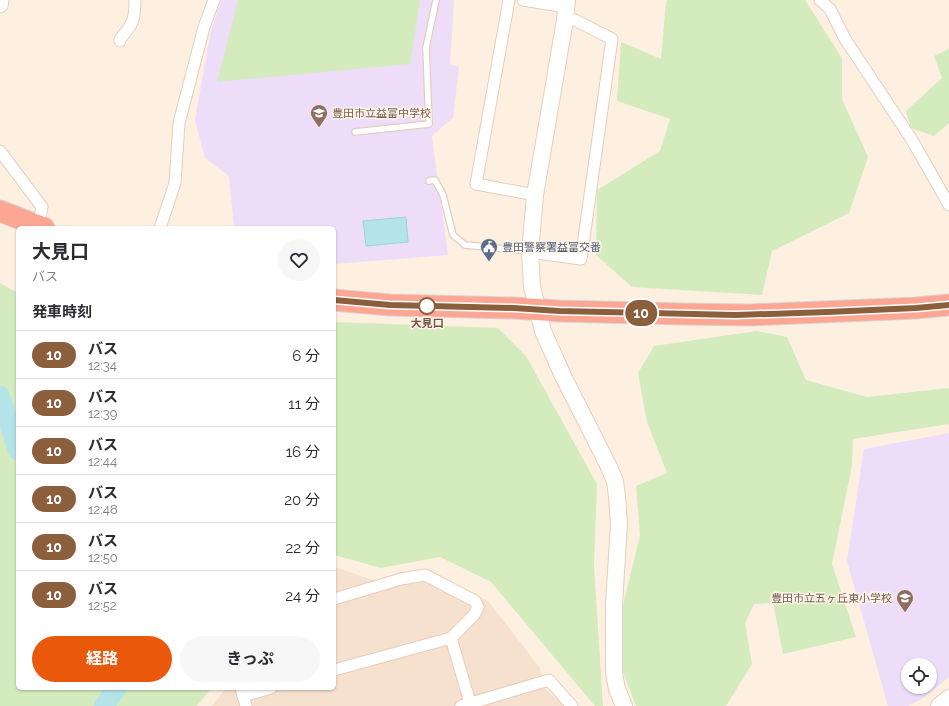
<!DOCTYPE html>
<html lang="ja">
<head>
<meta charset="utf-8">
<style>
	:root { --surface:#fff; --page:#f7f7f7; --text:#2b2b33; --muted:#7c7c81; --line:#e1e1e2; --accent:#ea580c }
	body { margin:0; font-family:Raleway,"Noto Sans JP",sans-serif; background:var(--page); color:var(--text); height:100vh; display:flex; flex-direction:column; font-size:15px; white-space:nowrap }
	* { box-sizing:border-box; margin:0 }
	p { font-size:13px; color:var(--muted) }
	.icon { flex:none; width:22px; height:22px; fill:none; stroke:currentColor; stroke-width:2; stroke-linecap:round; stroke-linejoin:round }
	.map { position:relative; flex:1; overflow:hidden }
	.drawer { position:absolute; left:16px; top:226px; width:320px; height:464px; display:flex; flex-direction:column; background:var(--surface); border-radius:6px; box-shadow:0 1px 3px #0004 }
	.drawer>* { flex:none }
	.badge { padding:0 8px; border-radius:13px; font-size:14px; line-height:26px }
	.tools { position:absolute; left:901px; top:658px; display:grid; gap:8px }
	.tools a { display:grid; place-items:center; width:36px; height:36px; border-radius:50%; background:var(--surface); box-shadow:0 1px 3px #0004; font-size:20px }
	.map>.badge { position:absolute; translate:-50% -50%; box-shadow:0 0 0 2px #fff }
	h2 { padding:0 16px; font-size:15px; line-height:36px }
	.round { display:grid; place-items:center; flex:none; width:42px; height:42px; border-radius:21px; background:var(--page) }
	.head { display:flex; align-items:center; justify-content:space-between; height:68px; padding:0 16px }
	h1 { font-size:19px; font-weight:700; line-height:30px }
	.button { display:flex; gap:8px; margin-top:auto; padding:8px 16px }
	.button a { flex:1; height:46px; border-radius:24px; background:var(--accent); color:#fff; font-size:16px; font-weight:700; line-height:46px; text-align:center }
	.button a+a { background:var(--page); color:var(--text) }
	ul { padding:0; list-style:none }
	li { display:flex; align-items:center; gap:12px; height:48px; padding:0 16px; border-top:1px solid var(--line) }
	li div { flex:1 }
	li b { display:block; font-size:15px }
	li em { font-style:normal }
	li .badge { min-width:44px; font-weight:700; text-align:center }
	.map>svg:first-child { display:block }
</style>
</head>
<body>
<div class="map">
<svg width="949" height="706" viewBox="0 0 949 706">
	<rect width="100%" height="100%" fill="#fdf0e0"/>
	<polygon fill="#f5e1ce" points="334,567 376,581 401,572 431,570 489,602 540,668 546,689 564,706 212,706 226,688 334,688"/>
	<g fill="#edddf9" fill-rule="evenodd">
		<polygon points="221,0 453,0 454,3 450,64 459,67 453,118 432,136 448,255 334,264 334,228 234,228 229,176 205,158 195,120 210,35"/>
		<path d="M949,433V677L922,699L908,706H888L847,561L864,449ZM908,665H930V687H908Z"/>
	</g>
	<g fill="#d4ebbe">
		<polygon points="238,0 420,0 410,64 217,82"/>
		<polygon points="668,0 805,0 842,58 842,99 868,157 849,213 772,251 762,295 632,287 596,255 597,190 660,151 670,119 617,101 621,42 661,59 666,1"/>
		<polygon points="949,49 949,123 934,136 911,128 906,111 942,78 934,56"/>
		<polygon points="0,283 18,293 18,688 211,688 197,706 0,706"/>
		<polygon points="334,322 498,328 526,356 597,484 594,565 603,706 595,706 491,582 440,557 381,568 334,555"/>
		<polygon points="757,331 787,337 806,380 867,397 949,388 949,424 853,439 852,465 832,564 856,637 783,654 773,603 754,604 745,623 752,664 726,706 636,706 623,672 622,609 640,535 636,486 667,473 647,422 638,373 654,346"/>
	</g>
	<polygon fill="#b4e4e8" stroke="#99d5da" points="406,217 408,242 366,246 363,221"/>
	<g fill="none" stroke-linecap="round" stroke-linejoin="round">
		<g stroke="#b4e4e8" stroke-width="20">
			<polyline points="0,396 18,450"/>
			<polyline points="104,706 117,688"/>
		</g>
		<defs>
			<g id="lane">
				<polyline points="355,132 429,124 426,48 436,0"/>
				<polyline points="429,181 435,180 443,195 453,235 465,245 528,251"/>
			</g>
			<g id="street">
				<polyline points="509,0 476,184 535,195"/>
				<polyline points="523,0 566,7"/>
				<polyline points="820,0 830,9 845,39 912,140 949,205"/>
				<polyline points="0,7 2,6 3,0"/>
				<path d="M120,41V39C133,24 135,20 135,0"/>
				<polyline points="0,151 42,207 38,226"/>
				<polyline points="160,228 175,183 179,123 204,27 214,0"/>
				<polyline points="530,252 581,259 612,39 575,20 565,20"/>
				<polyline points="334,599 401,579 425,575 475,601 478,607 474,615 451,638 471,706"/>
				<polyline points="334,670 451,638"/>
				<polyline points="241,688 246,706"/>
				<polyline points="243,696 271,688"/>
				<polyline points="461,706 549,680 572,706"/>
			</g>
			<g id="secondary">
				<polyline points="567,0 565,20 535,195 530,252 532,287 543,331 563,376 608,465 615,481 617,497 619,524 614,604 614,673 617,689 624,706"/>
				<polyline points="939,706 949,698"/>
			</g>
			<g id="highway">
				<polyline points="0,211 44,228"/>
				<polyline points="334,300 390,305 514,308 559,311 682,314 749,315 916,308 949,305"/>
			</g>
		</defs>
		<use href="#lane" stroke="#e4cdbf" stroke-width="8"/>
		<use href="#street" stroke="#e4cdbf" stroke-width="13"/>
		<use href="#secondary" stroke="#e9cdbb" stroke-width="18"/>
		<use href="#highway" stroke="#dbd2cf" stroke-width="23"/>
		<use href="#lane" stroke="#fff" stroke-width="5.5"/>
		<use href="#street" stroke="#fff" stroke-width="11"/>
		<use href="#secondary" stroke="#fff" stroke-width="16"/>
		<use href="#highway" stroke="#fca693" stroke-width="21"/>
	</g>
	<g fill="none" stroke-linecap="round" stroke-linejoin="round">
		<defs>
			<polyline id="line" points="334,300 390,305 514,308 559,311 651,313 735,315 828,312 916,308 949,305"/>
		</defs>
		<use href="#line" stroke="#fff" stroke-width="9"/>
		<use href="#line" stroke="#8b5e3c" stroke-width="6"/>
	</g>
	<defs>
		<symbol id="school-pin" viewBox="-11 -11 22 30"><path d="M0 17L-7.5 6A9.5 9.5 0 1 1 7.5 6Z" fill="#8d6e63" stroke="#fff4e8"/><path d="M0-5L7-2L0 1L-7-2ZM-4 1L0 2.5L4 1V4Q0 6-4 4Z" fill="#fff"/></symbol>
		<symbol id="civic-pin" viewBox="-11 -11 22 30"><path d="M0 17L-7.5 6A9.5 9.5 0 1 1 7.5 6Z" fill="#5c6f8a" stroke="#fff4e8"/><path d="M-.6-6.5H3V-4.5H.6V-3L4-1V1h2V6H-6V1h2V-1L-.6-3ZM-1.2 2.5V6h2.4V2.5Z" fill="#fff"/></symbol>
	</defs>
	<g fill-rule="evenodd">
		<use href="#school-pin" x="309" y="103" width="20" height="27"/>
		<use href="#civic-pin" x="479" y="237" width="20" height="27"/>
		<use href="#school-pin" x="895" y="588" width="20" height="27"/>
	</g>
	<circle fill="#fff" stroke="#8b5e3c" stroke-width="2" cx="427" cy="306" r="8"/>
	<g text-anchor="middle" stroke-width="3" stroke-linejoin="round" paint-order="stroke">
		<g font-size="11" fill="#785e54" stroke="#fff4e8" text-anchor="start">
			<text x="332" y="117">豊田市立益富中学校</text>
			<text x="892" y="602" text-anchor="end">豊田市立五ヶ丘東小学校</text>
		</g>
		<g font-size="11" fill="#4e5e75" stroke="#fff4e8" text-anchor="start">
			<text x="502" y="251">豊田警察署益富交番</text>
		</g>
		<g font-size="11" font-weight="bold" fill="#755346" stroke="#fff4e8">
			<text x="427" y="327">大見口</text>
		</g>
	</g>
</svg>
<div class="tools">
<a><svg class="icon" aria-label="locate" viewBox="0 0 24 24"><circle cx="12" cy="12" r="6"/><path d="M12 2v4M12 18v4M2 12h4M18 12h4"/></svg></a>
</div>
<b class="badge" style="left:641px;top:313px;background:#8b5e3c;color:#fff">10</b>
<section class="drawer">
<div class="head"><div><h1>大見口</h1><p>バス</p></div><a class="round"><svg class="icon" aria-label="heart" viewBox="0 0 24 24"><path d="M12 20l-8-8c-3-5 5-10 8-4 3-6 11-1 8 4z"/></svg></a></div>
<h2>発車時刻</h2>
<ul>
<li><span class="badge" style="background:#8b5e3c;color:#fff">10</span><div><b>バス</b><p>12:34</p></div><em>6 分</em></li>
<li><span class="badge" style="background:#8b5e3c;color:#fff">10</span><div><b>バス</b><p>12:39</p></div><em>11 分</em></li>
<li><span class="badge" style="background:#8b5e3c;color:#fff">10</span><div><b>バス</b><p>12:44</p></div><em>16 分</em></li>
<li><span class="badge" style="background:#8b5e3c;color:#fff">10</span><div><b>バス</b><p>12:48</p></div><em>20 分</em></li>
<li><span class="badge" style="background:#8b5e3c;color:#fff">10</span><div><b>バス</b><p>12:50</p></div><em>22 分</em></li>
<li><span class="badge" style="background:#8b5e3c;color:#fff">10</span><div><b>バス</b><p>12:52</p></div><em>24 分</em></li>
</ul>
<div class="button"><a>経路</a><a>きっぷ</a></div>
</section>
</div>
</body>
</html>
